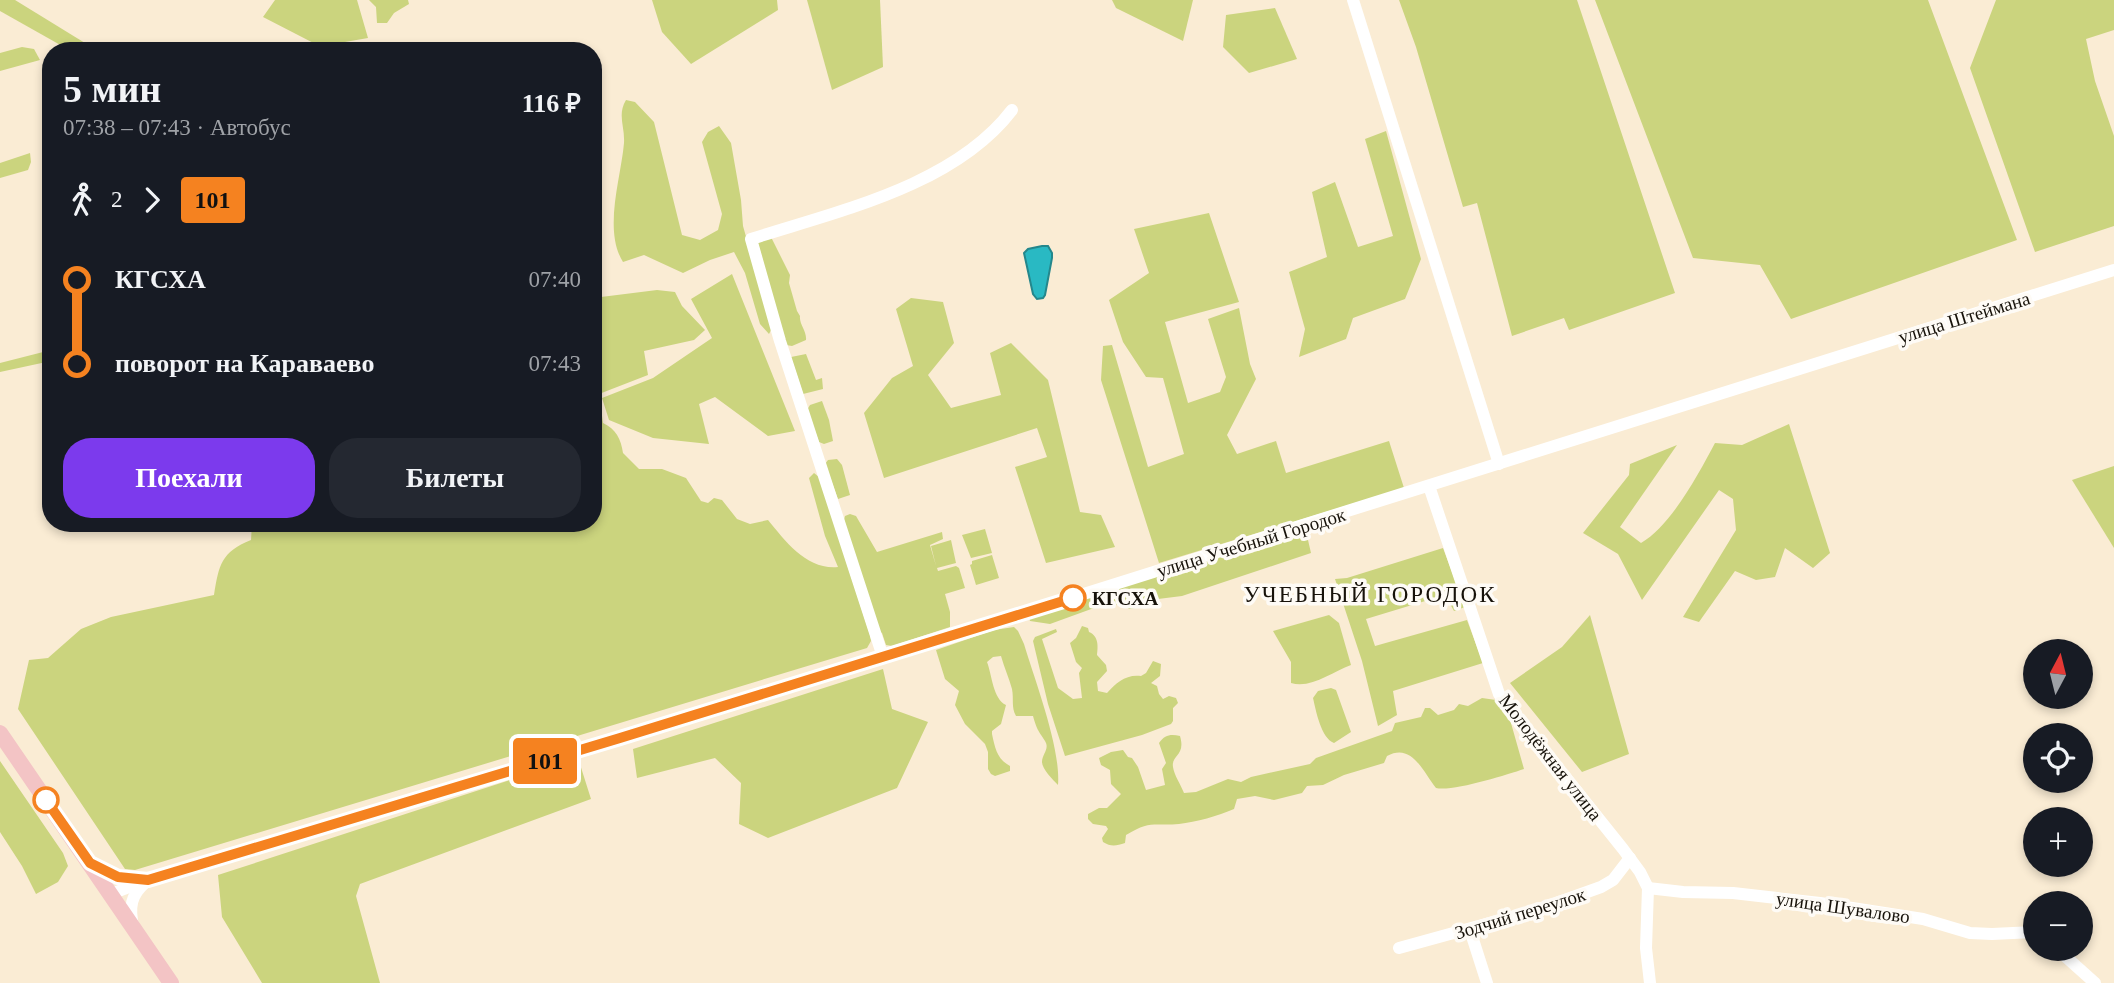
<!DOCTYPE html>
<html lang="ru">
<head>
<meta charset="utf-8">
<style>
	:root { --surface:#171b24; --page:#242831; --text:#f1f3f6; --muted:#9ea1a6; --accent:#7c3aed }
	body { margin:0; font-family:Georgia,serif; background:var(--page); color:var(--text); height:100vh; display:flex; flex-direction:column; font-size:26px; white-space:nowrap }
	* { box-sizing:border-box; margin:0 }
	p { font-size:23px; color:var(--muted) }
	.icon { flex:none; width:38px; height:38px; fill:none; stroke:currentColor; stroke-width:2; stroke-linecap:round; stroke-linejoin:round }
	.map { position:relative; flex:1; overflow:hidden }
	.drawer { position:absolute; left:42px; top:42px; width:560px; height:490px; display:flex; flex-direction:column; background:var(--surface); border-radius:28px; box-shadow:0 4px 10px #0003 }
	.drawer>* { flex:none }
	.badge { padding:0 14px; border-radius:5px; font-size:24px; line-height:46px }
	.needle { width:46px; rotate:7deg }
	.buttons { position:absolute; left:2023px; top:639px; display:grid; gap:14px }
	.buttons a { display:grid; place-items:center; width:70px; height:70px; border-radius:50%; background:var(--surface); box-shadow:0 4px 10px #0003; font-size:35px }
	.map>.badge { position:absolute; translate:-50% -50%; box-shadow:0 0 0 4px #fff }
	.legs { display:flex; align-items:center; gap:10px; height:77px; padding:0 21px; font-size:23px }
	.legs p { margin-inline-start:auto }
	.overview { display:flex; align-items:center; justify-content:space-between; height:119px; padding:0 21px }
	h1 { font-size:38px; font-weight:700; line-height:52px }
	.button { display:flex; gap:14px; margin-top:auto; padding:14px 21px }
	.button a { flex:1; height:80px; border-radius:28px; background:var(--accent); color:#fff; font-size:28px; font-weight:700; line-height:80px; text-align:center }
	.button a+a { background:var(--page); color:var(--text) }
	ul { padding:0 21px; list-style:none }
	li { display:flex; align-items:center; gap:24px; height:84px; font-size:26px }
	li i { display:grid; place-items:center; width:10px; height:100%; margin:0 9px; background:currentColor }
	li i::after { content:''; width:18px; height:18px; margin:-9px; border:5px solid; border-radius:50%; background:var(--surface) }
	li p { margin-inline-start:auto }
	li:first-child i { background:linear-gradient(#0000 50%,currentColor 0) }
	li:last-child i { background:linear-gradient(currentColor 50%,#0000 0) }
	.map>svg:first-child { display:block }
</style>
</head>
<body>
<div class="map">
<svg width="2114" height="983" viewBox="0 0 2114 983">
	<rect width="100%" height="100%" fill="#faecd4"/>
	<g fill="#cbd47e">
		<polygon points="0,0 15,0 98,51 71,51 0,11"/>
		<polygon points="275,0 357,0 368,38 345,42 345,51 329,51 263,17"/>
		<polygon points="369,0 408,0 409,4 394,13 387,23 377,23 376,7"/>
		<polygon points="652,0 777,0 778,10 691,64 662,32"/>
		<polygon points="807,0 880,0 883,67 832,90"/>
		<polygon points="1112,0 1193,0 1183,41 1116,8"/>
		<polygon points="1399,0 1577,0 1675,293 1569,330 1564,318 1512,336 1477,203 1463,207 1416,47"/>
		<polygon points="1595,0 1928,0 2017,240 1791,319 1760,265 1693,258"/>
		<polygon points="1996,0 2114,0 2114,30 2086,39 2095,81 2114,136 2114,226 2035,252 1970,68"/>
		<polygon points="1275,8 1297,59 1249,73 1223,47 1226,15"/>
		<polygon points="22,47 34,49 40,60 0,71 0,53"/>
		<path d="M626,100L635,102L654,122L682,235L700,240L718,230L722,214L702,142L708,132L719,126L731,143L741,200L743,226L772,328L769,334L760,324L745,273L734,252L710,260L683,273L644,255L623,262C603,230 621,178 624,143C625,126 617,115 626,100Z"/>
		<polygon points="1386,131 1421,259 1405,299 1353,318 1346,339 1299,357 1305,329 1289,272 1327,257 1312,192 1335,182 1358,247 1393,236 1365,139"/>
		<polygon points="30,153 31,162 28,170 0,178 0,163"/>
		<polygon points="1209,213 1239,302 1165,322 1188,403 1220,392 1226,377 1208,319 1239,308 1250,364 1256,379 1227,435 1237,454 1276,441 1286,473 1389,441 1404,488 1159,563 1101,380 1103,346 1112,345 1148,467 1184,454 1163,378 1146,377 1123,342 1109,300 1149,273 1134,229"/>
		<path d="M771,237L790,275L789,283L797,311L800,316C799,324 807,331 806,340L792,346L786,345L757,240Z"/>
		<polygon points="732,274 795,431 768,436 715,397 699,404 709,444 653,438 609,420 602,398 653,378 712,338 691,299"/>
		<path d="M657,290L675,292L682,306L705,330L694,340L644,351L648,375L599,394L603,423C616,429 621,439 623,453L639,469H662L686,478L701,501L708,503L714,498L722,500L737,519L750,524L768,520C786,542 807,570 838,567L825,536L809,478L814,473L819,477L870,635L871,641L867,648L135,870L125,869L18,709L29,660L48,658L81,629L111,617L214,595C219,565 221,552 251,540L252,523H593V298Z"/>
		<polygon points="911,298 943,302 954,343 928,375 951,408 1001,395 990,353 1011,343 1048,380 1080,512 1101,515 1115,547 1046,563 1015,467 1047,457 1037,428 884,478 864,413 892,378 913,366 896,309"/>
		<polygon points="51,350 51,361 0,372 0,363"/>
		<polygon points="806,354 816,380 822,378 823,389 803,394 791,357"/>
		<polygon points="822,401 829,420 833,441 824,444 819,442 807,410 810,405"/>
		<path d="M1789,424L1830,553L1813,568L1785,548L1775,577L1756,580L1735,571L1699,622L1683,617L1736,530L1733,499L1719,490L1642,600L1618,554L1583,533L1629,475L1630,464L1677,445L1620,527L1641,543C1671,526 1699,473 1715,443L1742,445Z"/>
		<polygon points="837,459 842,465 850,495 838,499 825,464 828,460"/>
		<polygon points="2114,466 2114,548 2072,480"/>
		<polygon points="850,514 856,516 877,552 942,532 943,539 930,545 936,566 931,546 951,540 956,563 937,568 938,571 956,566 959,568 965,588 945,594 950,612 950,627 892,646 886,645 882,633 877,631 844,520 845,516"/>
		<polygon points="985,529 992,553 971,558 962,535"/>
		<polygon points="1306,531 1309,532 1308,540 1311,553 1182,596 1142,601 1137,604 1135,608 1129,609 1120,599 1115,607 1105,604 1050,624 1030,621 1029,618 1030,615"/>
		<polygon points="1443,548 1465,607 1454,611 1445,595 1366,619 1375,646 1467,620 1483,663 1393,691 1397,715 1378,726 1362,661 1335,579 1347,578"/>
		<polygon points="992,555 999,578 976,585 970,565 972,564 972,561"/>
		<path d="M1329,615L1339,623L1351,665C1332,672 1311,689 1291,683V662L1273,631Z"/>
		<polygon points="1590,615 1629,754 1582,772 1510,683 1562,647"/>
		<path d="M1082,626L1088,628L1089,632C1099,636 1098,647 1097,655L1106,665L1107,671L1097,682L1098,691L1107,693C1116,683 1126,674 1141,676L1146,673L1153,661L1161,664L1160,676L1151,683L1157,686L1159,694L1163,699L1169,696L1176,698L1178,703L1173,708V721L1171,724L1142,735L1065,756L1048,704L1033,641L1035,637L1056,629L1057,632L1042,639L1058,688L1073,699L1082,698L1079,673L1082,668L1076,662L1070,643L1076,638Z"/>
		<path d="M1014,627L1018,631L1024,644C1035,681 1061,748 1058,785C1053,780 1042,769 1042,762C1042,754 1050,749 1045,741C1038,730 1037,730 1033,716H1016C1011,707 1014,699 1012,689C1009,678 1004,667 1001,656L993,657L987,662C992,675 993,699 1006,705L1001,724L992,731V734C995,748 997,759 1010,766V771L995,776L991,774L988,769V752L985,744L965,724L955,705L959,691L945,679L936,650L994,630Z"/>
		<polygon points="883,669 892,709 928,722 897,788 768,838 739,824 741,783 715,758 637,778 633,749"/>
		<path d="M1331,688L1336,690L1351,732L1334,743C1321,738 1316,711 1313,698L1318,691Z"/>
		<path d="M1482,698L1496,700L1509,716L1524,769C1506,775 1452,792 1436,788C1423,772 1412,742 1387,756L1384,763L1344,775L1323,785L1307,786L1302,793L1274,800L1255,796L1237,799L1234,809C1218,816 1196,822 1179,824C1153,826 1150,820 1126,835L1125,843C1116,846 1111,847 1103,842L1102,838L1108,829L1106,826L1093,824L1088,819V814L1099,808H1107L1121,794L1111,784L1110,770L1101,765L1099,758L1111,752L1123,750L1128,757L1132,758L1138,767L1146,790L1165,785L1162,769L1166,763L1159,743C1165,735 1170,734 1180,736C1186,756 1171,755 1173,767C1174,775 1181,785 1184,793L1196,792L1228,779L1241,782L1251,777L1310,764L1316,758L1392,731L1395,723L1421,717L1425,708H1430L1438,715L1454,710L1459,704L1468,706Z"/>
		<polygon points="578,758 591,799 360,884 356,896 380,983 262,983 222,917 218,875"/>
		<polygon points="0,761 63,853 68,866 58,882 36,894 22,866 0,832"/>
	</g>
	<polygon fill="#29b9c3" stroke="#24878c" stroke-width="2" points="1042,246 1048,246 1052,253 1052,258 1045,295 1043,298 1037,299 1033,294 1024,253 1028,249"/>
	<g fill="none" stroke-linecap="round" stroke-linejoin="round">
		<g stroke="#fff" stroke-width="12">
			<polyline points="1353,0 1499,464"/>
			<polyline points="1429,486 1499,694 1623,849 1640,872 1648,888 1646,948 1650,983"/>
			<path d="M883,657L780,341L751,239C838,211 954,186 1012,110"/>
			<polyline points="90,864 118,877 141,880"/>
			<polyline points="1648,888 1683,892 1733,893 1820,903 1923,919 1970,933 1992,934 2035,932"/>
			<polyline points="111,894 153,878 883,657 2114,270"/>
			<path d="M133,926C129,907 131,895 145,883"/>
			<polyline points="1470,930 1487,983"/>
			<polyline points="1399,948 1537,910 1601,887 1613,880 1630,858"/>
			<polyline points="2056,948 2095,983"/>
		</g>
		<polyline stroke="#f3c4c5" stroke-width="16" points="0,733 171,983"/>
	</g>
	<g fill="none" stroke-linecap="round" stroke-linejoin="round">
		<defs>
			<polyline id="line-1" points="46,800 90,863 118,877 148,880 620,738 1073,598"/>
		</defs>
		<use href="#line-1" stroke="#fff" stroke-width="16"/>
		<use href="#line-1" stroke="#f58220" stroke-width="10"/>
	</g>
	<g fill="#fff" stroke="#f58220" stroke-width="3.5">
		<circle cx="1073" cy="598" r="12"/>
		<circle cx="46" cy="800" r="12"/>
	</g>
	<g text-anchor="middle" stroke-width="7" stroke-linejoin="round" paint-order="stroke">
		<g font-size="19" fill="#17120a" stroke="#fefbf6">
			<text transform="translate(1964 317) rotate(-17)" y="7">улица Штеймана</text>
			<text transform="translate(1251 542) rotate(-17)" y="7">улица Учебный Городок</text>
			<text transform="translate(1551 757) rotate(52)" y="7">Молодёжная улица</text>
			<text transform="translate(1843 907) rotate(8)" y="7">улица Шувалово</text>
			<text transform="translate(1520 913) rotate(-17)" y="7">Зодчий переулок</text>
		</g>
		<g font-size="19" font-weight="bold" fill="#17120a" stroke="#fefbf6" text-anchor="start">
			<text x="1092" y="605">КГСХА</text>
		</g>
		<g font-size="23" letter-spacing="2" fill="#17120a" stroke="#fefbf6">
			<text x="1370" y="602">УЧЕБНЫЙ ГОРОДОК</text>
		</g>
	</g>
</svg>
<div class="buttons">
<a><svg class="needle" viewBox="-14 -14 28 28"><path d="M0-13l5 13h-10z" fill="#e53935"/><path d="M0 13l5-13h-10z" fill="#9ea1a6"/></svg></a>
<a><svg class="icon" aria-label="locate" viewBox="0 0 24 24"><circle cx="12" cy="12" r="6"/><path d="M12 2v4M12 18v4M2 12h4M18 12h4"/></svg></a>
<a>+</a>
<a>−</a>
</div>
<b class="badge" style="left:545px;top:761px;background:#f58220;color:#111">101</b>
<section class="drawer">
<div class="overview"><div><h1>5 мин</h1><p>07:38 – 07:43 · Автобус</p></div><b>116 ₽</b></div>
<div class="legs"><svg class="icon" aria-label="walk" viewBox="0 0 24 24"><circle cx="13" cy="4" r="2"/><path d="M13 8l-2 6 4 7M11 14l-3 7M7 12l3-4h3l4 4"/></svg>2<svg class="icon" aria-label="forward" viewBox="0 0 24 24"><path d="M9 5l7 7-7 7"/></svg><b class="badge" style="background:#f58220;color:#111">101</b></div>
<ul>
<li><i style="color:#f58220"></i><b>КГСХА</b><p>07:40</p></li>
<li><i style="color:#f58220"></i><b>поворот на Караваево</b><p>07:43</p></li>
</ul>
<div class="button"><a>Поехали</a><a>Билеты</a></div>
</section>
</div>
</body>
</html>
